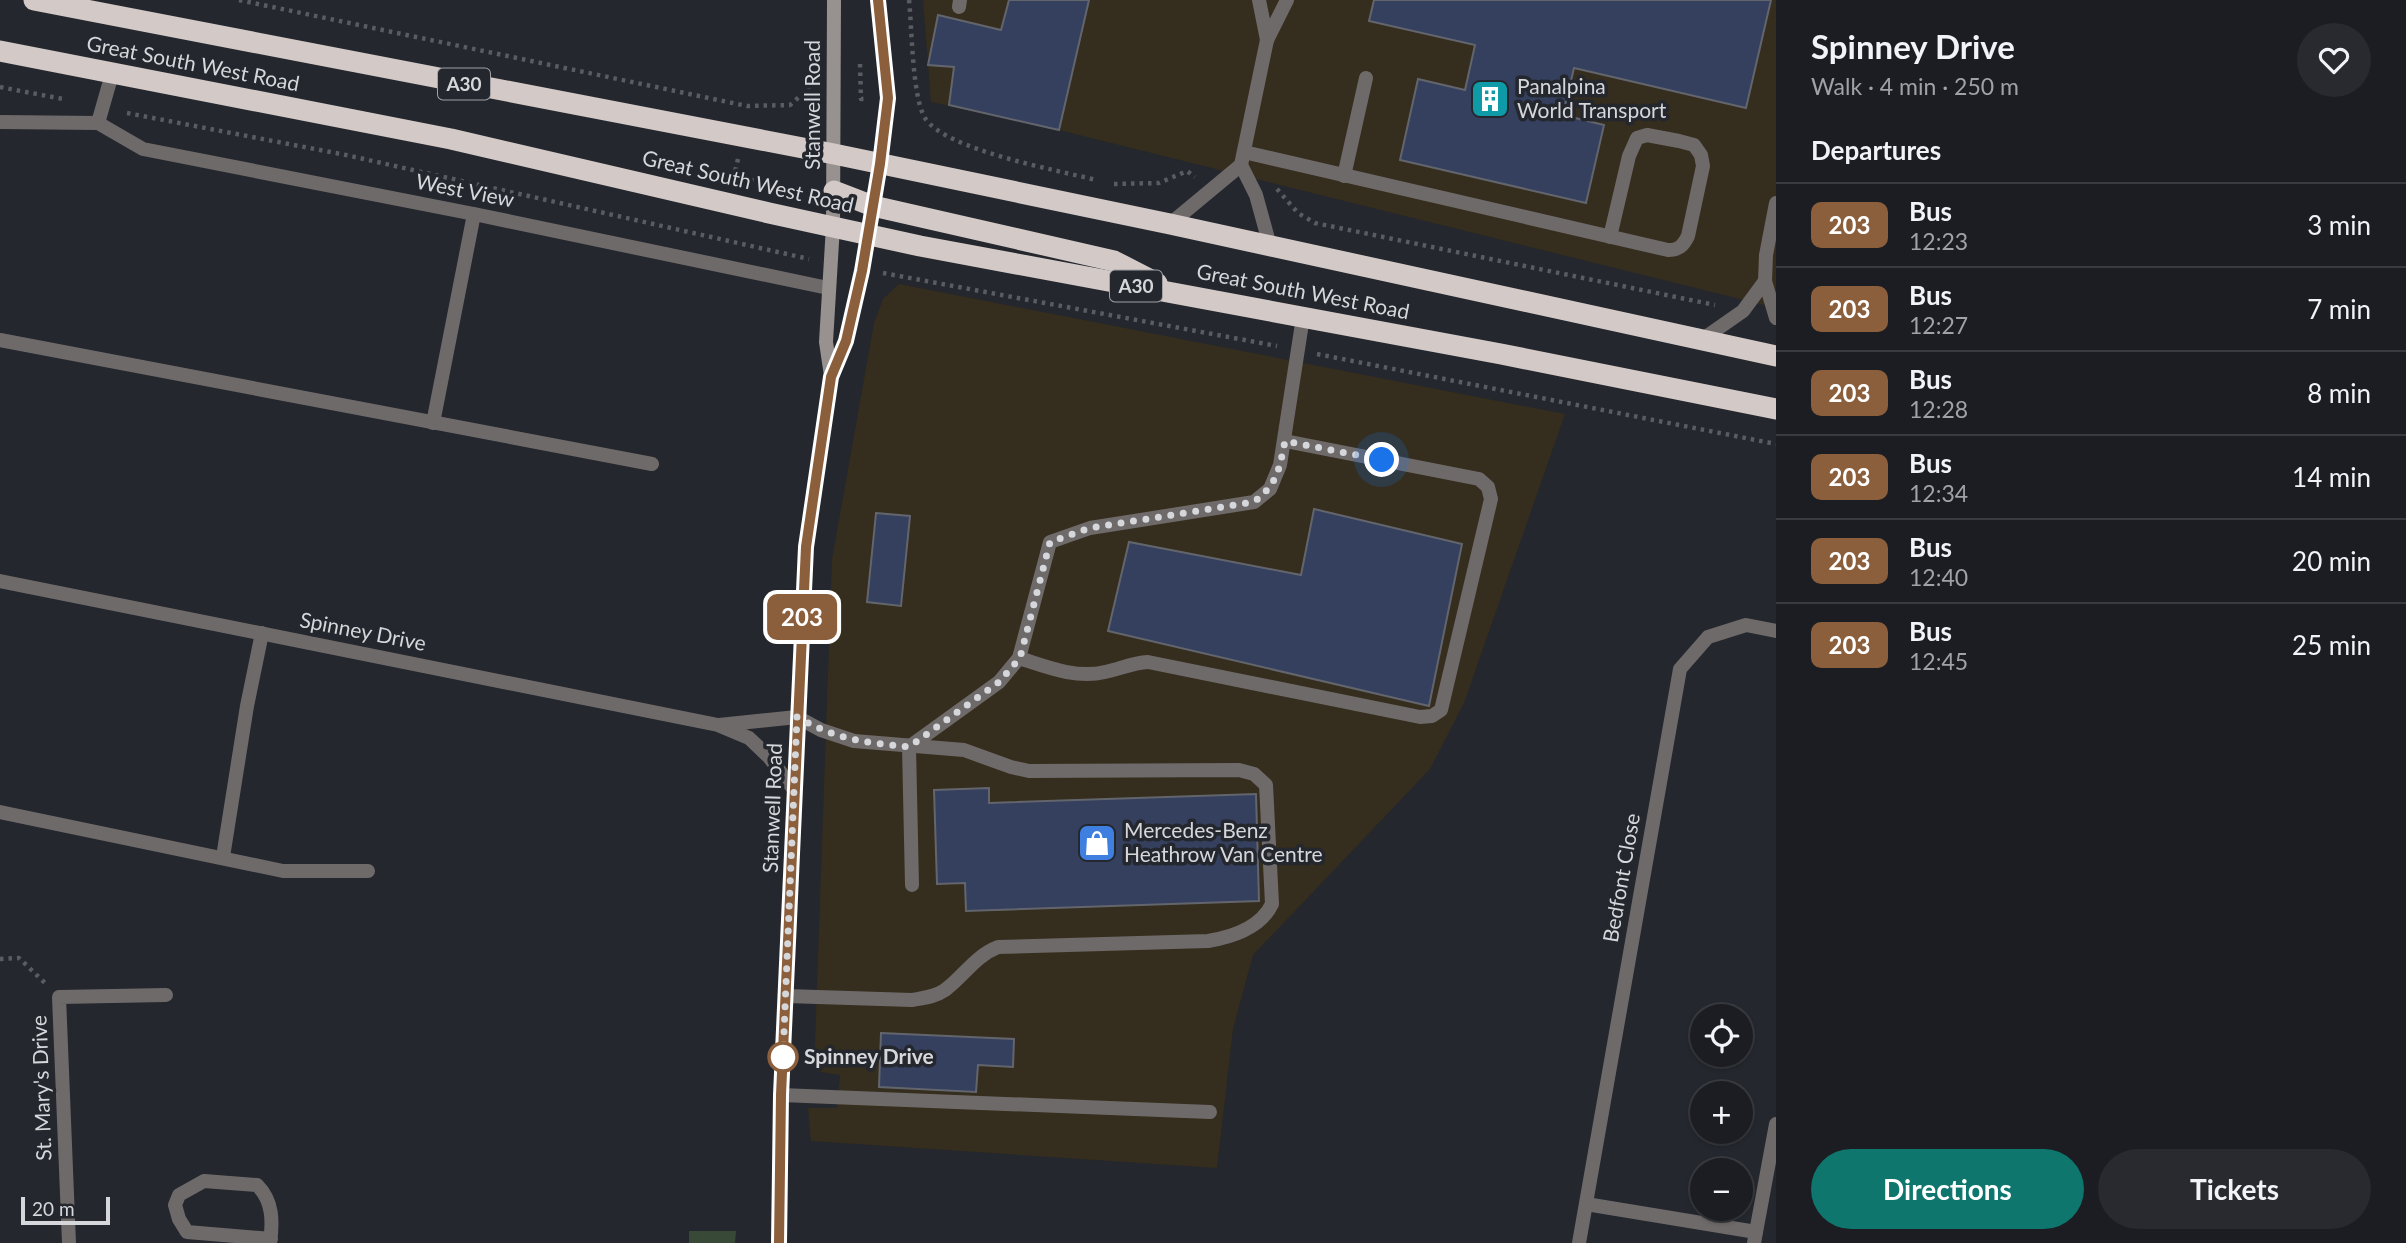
<!DOCTYPE html>
<html lang="en">
<head>
<meta charset="utf-8">
<style>
	:root { --surface:#1b1d22; --page:#282a2f; --text:#f1f3f6; --muted:#a0a2a5; --line:#393b40; --accent:#0f766e }
	body { margin:0; font-family:Lato,sans-serif; background:var(--page); color:var(--text); height:100vh; display:flex; flex-direction:column; font-size:26px; white-space:nowrap }
	* { box-sizing:border-box; margin:0 }
	p { font-size:23px; color:var(--muted) }
	.icon { flex:none; width:38px; height:38px; fill:none; stroke:currentColor; stroke-width:2; stroke-linecap:round; stroke-linejoin:round }
	.map { position:relative; flex:1; overflow:hidden }
	.panel { display:flex; flex-direction:column; background:var(--surface); width:630px }
	.panel>* { flex:none }
	.badge { padding:0 14px; border-radius:10px; font-size:24px; line-height:46px }
	.buttons { position:absolute; left:1690px; top:1004px; display:grid; gap:14px }
	.buttons a { display:grid; place-items:center; width:63px; height:63px; border-radius:50%; background:var(--surface); box-shadow:0 2px 5px #0004,0 0 0 2px var(--line); font-size:35px }
	.scale { position:absolute; left:21px; bottom:18px; width:89px; box-sizing:border-box; padding-left:7px; border:4px solid #d5d7db; border-top:0; font-size:19px; line-height:24px; white-space:nowrap; color:#d5d7db; -webkit-text-stroke:5px #24272d; paint-order:stroke }
	.you { position:absolute; width:35px; height:35px; margin:-18px; border:5px solid #fff; border-radius:50%; background:#1a73e8; box-shadow:0 0 0 10px #1a73e833 }
	.map>.badge { position:absolute; translate:-50% -50%; box-shadow:0 0 0 4px #fff }
	h2 { padding:0 35px; font-size:26px; line-height:63px }
	.round { display:grid; place-items:center; flex:none; width:74px; height:74px; border-radius:37px; background:var(--page) }
	.headline { display:flex; align-items:center; justify-content:space-between; height:119px; padding:0 35px }
	h1 { font-size:33px; font-weight:700; line-height:52px }
	.cta { display:flex; gap:14px; margin-top:auto; padding:14px 35px }
	.cta a { flex:1; height:80px; border-radius:42px; background:var(--accent); color:#fff; font-size:28px; font-weight:700; line-height:80px; text-align:center }
	.cta a+a { background:var(--page); color:var(--text) }
	ul { padding:0; list-style:none }
	li { display:flex; align-items:center; gap:21px; height:84px; padding:0 35px; border-top:2px solid var(--line) }
	li div { flex:1 }
	li b { display:block; font-size:26px }
	li em { font-style:normal }
	li .badge { min-width:77px; font-weight:700; text-align:center }
	main { display:flex; flex:1; min-height:0 }
	.map>svg:first-child { display:block }
</style>
</head>
<body>
<main>
<div class="map">
<svg width="1776" height="1243" viewBox="0 0 1776 1243">
	<rect width="100%" height="100%" fill="#24272d"/>
	<g fill="#352d1d">
		<polygon points="923,0 1776,0 1776,308 1059,130 931,102"/>
		<polygon points="899,284 1565,414 1464,703 1430,769 1253,955 1233,1029 1217,1168 811,1141 808,1108 837,1108 840,1075 814,1071 832,559 874,323 883,299"/>
	</g>
	<polygon fill="#384937" points="689,1231 736,1231 735,1243 689,1243"/>
	<g fill="#35405e" stroke="#63656d" stroke-width="2">
		<polygon points="1009,0 1089,0 1059,130 949,105 954,67 928,65 938,15 1001,30"/>
		<polygon points="1374,0 1771,0 1746,108 1574,68 1563,115 1604,125 1586,203 1400,160 1418,79 1465,90 1475,45 1369,21"/>
		<polygon points="1314,509 1462,544 1429,706 1108,631 1129,542 1301,575"/>
		<polygon points="876,513 910,516 901,606 867,602"/>
		<polygon points="989,788 989,803 1256,794 1259,901 966,911 965,883 937,884 934,790"/>
		<polygon points="881,1033 1014,1039 1013,1067 978,1065 976,1092 879,1087"/>
	</g>
	<g fill="none" stroke-linecap="round" stroke-linejoin="round">
		<g stroke="#5a5c62" stroke-width="4.5" stroke-dasharray="3.5 5" stroke-linecap="butt">
			<polyline points="239,0 747,106 790,105 808,89 810,81"/>
			<path d="M909,0C912,27 912,97 925,118C945,150 1057,170 1096,180"/>
			<polyline points="860,64 861,99 867,99"/>
			<polyline points="0,87 63,99"/>
			<polyline points="127,113 346,155 809,259"/>
			<polyline points="738,159 734,176 774,185 773,191"/>
			<polyline points="1114,184 1159,183 1187,171 1195,177"/>
			<polyline points="1277,189 1298,213 1315,223 1715,305"/>
			<polyline points="883,273 1277,346"/>
			<polyline points="1317,354 1776,444"/>
			<polyline points="0,959 19,958 46,984"/>
		</g>
		<g stroke="#6f6a6a" stroke-width="14">
			<polyline points="1259,0 1267,40"/>
			<polyline points="959,7 960,0"/>
			<path d="M1244,152L1668,250C1679,250 1683,246 1688,236L1703,166L1701,155L1694,145L1679,141L1647,135L1637,138L1629,156L1610,237"/>
			<polyline points="1344,176 1366,78"/>
			<polyline points="1776,203 1766,255 1765,281 1776,318"/>
			<polyline points="1170,224 1241,165"/>
			<polyline points="1270,246 1256,195 1241,165 1267,40 1287,0"/>
			<polyline points="0,340 652,464"/>
			<polyline points="1700,341 1743,311 1765,281"/>
			<polyline points="433,423 474,214"/>
			<path d="M1019,658C1047,667 1076,679 1105,672C1120,669 1132,663 1148,662L1420,717L1432,716L1441,710L1491,499L1488,487L1479,479L1285,441"/>
			<polyline points="909,747 999,682 1019,658 1050,542 1090,528 1254,502 1270,489 1280,465 1303,317"/>
			<polyline points="909,747 912,885"/>
			<polyline points="0,812 283,871 368,871"/>
			<polyline points="223,857 247,706 262,633"/>
			<path d="M786,996L912,1000C923,998 935,997 945,990C964,976 975,956 998,947L1208,941C1232,937 1261,927 1272,904L1266,785L1254,774L1239,770L1029,771L1011,767L964,750L854,741L821,730L797,717"/>
			<polyline points="781,1095 1210,1112"/>
			<path d="M270,1243C273,1221 273,1201 257,1185L204,1181L179,1195L175,1205L179,1219L187,1232L271,1239"/>
		</g>
		<g stroke="#6f6a6a" stroke-width="14">
			<polyline points="0,122 98,123 143,149 474,214 828,288"/>
			<polyline points="98,123 112,74"/>
			<polyline points="0,581 718,725 749,738 769,757 795,791"/>
			<polyline points="719,725 797,717"/>
			<polyline points="1586,1204 1756,1232"/>
			<polyline points="69,1243 59,997 166,995"/>
			<polyline points="1579,1243 1680,669 1708,637 1746,625 1776,631"/>
			<polyline points="1754,1243 1776,1124"/>
		</g>
		<g stroke="#97918f" stroke-width="14">
			<polyline points="831,376 826,342 833,226 834,0"/>
			<polyline points="779,1243 781,1095 806,547 831,377 846,341 862,270 880,164 888,98 878,0"/>
		</g>
		<g stroke="#d3c9c7" stroke-width="21">
			<polyline points="34,0 834,154 1170,224 1776,356"/>
			<polyline points="0,51 451,139 769,213 920,246 1501,354 1776,409"/>
			<polyline points="834,191 873,206 1114,261 1157,283"/>
		</g>
	</g>
	<g fill="none" stroke-linecap="round" stroke-linejoin="round">
		<defs>
			<polyline id="line" points="779,1243 781,1095 806,547 831,377 846,341 862,271 880,164 888,98 878,0"/>
		</defs>
		<use href="#line" stroke="#fff" stroke-width="16"/>
		<use href="#line" stroke="#8b5e3c" stroke-width="10"/>
		<path stroke="#d5d7db" stroke-width="7" stroke-dasharray="0 12.6" d="M783,1057L797,717C838,740 863,742 909,747L999,682L1020,658L1050,542L1090,528L1254,502C1278,483 1279,470 1285,441L1382,460"/>
	</g>
	<defs>
		<symbol id="building-square" viewBox="-11 -11 22 22"><rect x="-9" y="-9" width="18" height="18" rx="4" fill="#0f9aa8" stroke="#24272d"/><path d="M-4-6H4V6H1V3H-1V6H-4ZM-2.5-4.3h1.7v1.8h-1.7ZM.8-4.3h1.7v1.8H.8ZM-2.5-1h1.7V.8h-1.7ZM.8-1h1.7V.8H.8Z" fill="#fff"/></symbol>
		<symbol id="shop-square" viewBox="-11 -11 22 22"><rect x="-9" y="-9" width="18" height="18" rx="4" fill="#3f7fe0" stroke="#24272d"/><path d="M-5-2.5h2.3a2.7 3.5 0 0 1 5.4 0H5L5.5 6h-11ZM-1.5-2.5h3a1.5 2.3 0 0 0-3 0Z" fill="#fff"/></symbol>
	</defs>
	<g fill-rule="evenodd">
		<use href="#building-square" x="1468" y="77" width="44" height="44"/>
		<use href="#shop-square" x="1075" y="821" width="44" height="44"/>
	</g>
	<circle fill="#fff" stroke="#8b5e3c" stroke-width="3.5" cx="783" cy="1057" r="14"/>
	<g text-anchor="middle" stroke-width="7" stroke-linejoin="round" paint-order="stroke">
		<g fill="#24272d" stroke="#a0a2a7" stroke-width="2">
			<rect x="438" y="68.5" width="52" height="31" rx="5"/>
			<rect x="1110" y="270.5" width="52" height="31" rx="5"/>
		</g>
		<g font-size="19" font-weight="bold" fill="#d5d7db">
			<text x="464" y="91">A30</text>
			<text x="1136" y="293">A30</text>
		</g>
		<g font-size="21" fill="#d5d7db" stroke="#24272d">
			<text transform="translate(193 64) rotate(11)" y="7">Great South West Road</text>
			<text transform="translate(813 105) rotate(-90)" y="7">Stanwell Road</text>
			<text transform="translate(748 182) rotate(13)" y="7">Great South West Road</text>
			<text transform="translate(465 191) rotate(11)" y="7">West View</text>
			<text transform="translate(1303 292) rotate(11)" y="7">Great South West Road</text>
			<text transform="translate(363 632) rotate(11)" y="7">Spinney Drive</text>
			<text transform="translate(773 808) rotate(-88)" y="7">Stanwell Road</text>
			<text transform="translate(1622 878) rotate(-80)" y="7">Bedfont Close</text>
			<text transform="translate(42 1088) rotate(-92)" y="7">St. Mary's Drive</text>
		</g>
		<g font-size="21" fill="#d5d7db" stroke="#24272d" text-anchor="start">
			<text x="1517" y="94">Panalpina<tspan x="1517" dy="24">World Transport</tspan></text>
			<text x="1124" y="838">Mercedes-Benz<tspan x="1124" dy="24">Heathrow Van Centre</tspan></text>
		</g>
		<g font-size="21" font-weight="bold" fill="#d5d7db" stroke="#24272d" text-anchor="start">
			<text x="804" y="1064">Spinney Drive</text>
		</g>
	</g>
</svg>
<div class="buttons">
<a><svg class="icon" aria-label="locate" viewBox="0 0 24 24"><circle cx="12" cy="12" r="6"/><path d="M12 2v4M12 18v4M2 12h4M18 12h4"/></svg></a>
<a>+</a>
<a>−</a>
</div>
<div class="scale">20 m</div>
<div class="you" style="left:1382px;top:460px"></div>
<b class="badge" style="left:802px;top:617px;background:#8b5e3c;color:#fff">203</b>
</div>
<section class="panel">
<div class="headline"><div><h1>Spinney Drive</h1><p>Walk · 4 min · 250 m</p></div><a class="round"><svg class="icon" aria-label="heart" viewBox="0 0 24 24"><path d="M12 20l-8-8c-3-5 5-10 8-4 3-6 11-1 8 4z"/></svg></a></div>
<h2>Departures</h2>
<ul>
<li><span class="badge" style="background:#8b5e3c;color:#fff">203</span><div><b>Bus</b><p>12:23</p></div><em>3 min</em></li>
<li><span class="badge" style="background:#8b5e3c;color:#fff">203</span><div><b>Bus</b><p>12:27</p></div><em>7 min</em></li>
<li><span class="badge" style="background:#8b5e3c;color:#fff">203</span><div><b>Bus</b><p>12:28</p></div><em>8 min</em></li>
<li><span class="badge" style="background:#8b5e3c;color:#fff">203</span><div><b>Bus</b><p>12:34</p></div><em>14 min</em></li>
<li><span class="badge" style="background:#8b5e3c;color:#fff">203</span><div><b>Bus</b><p>12:40</p></div><em>20 min</em></li>
<li><span class="badge" style="background:#8b5e3c;color:#fff">203</span><div><b>Bus</b><p>12:45</p></div><em>25 min</em></li>
</ul>
<div class="cta"><a>Directions</a><a>Tickets</a></div>
</section>
</main>
</body>
</html>
